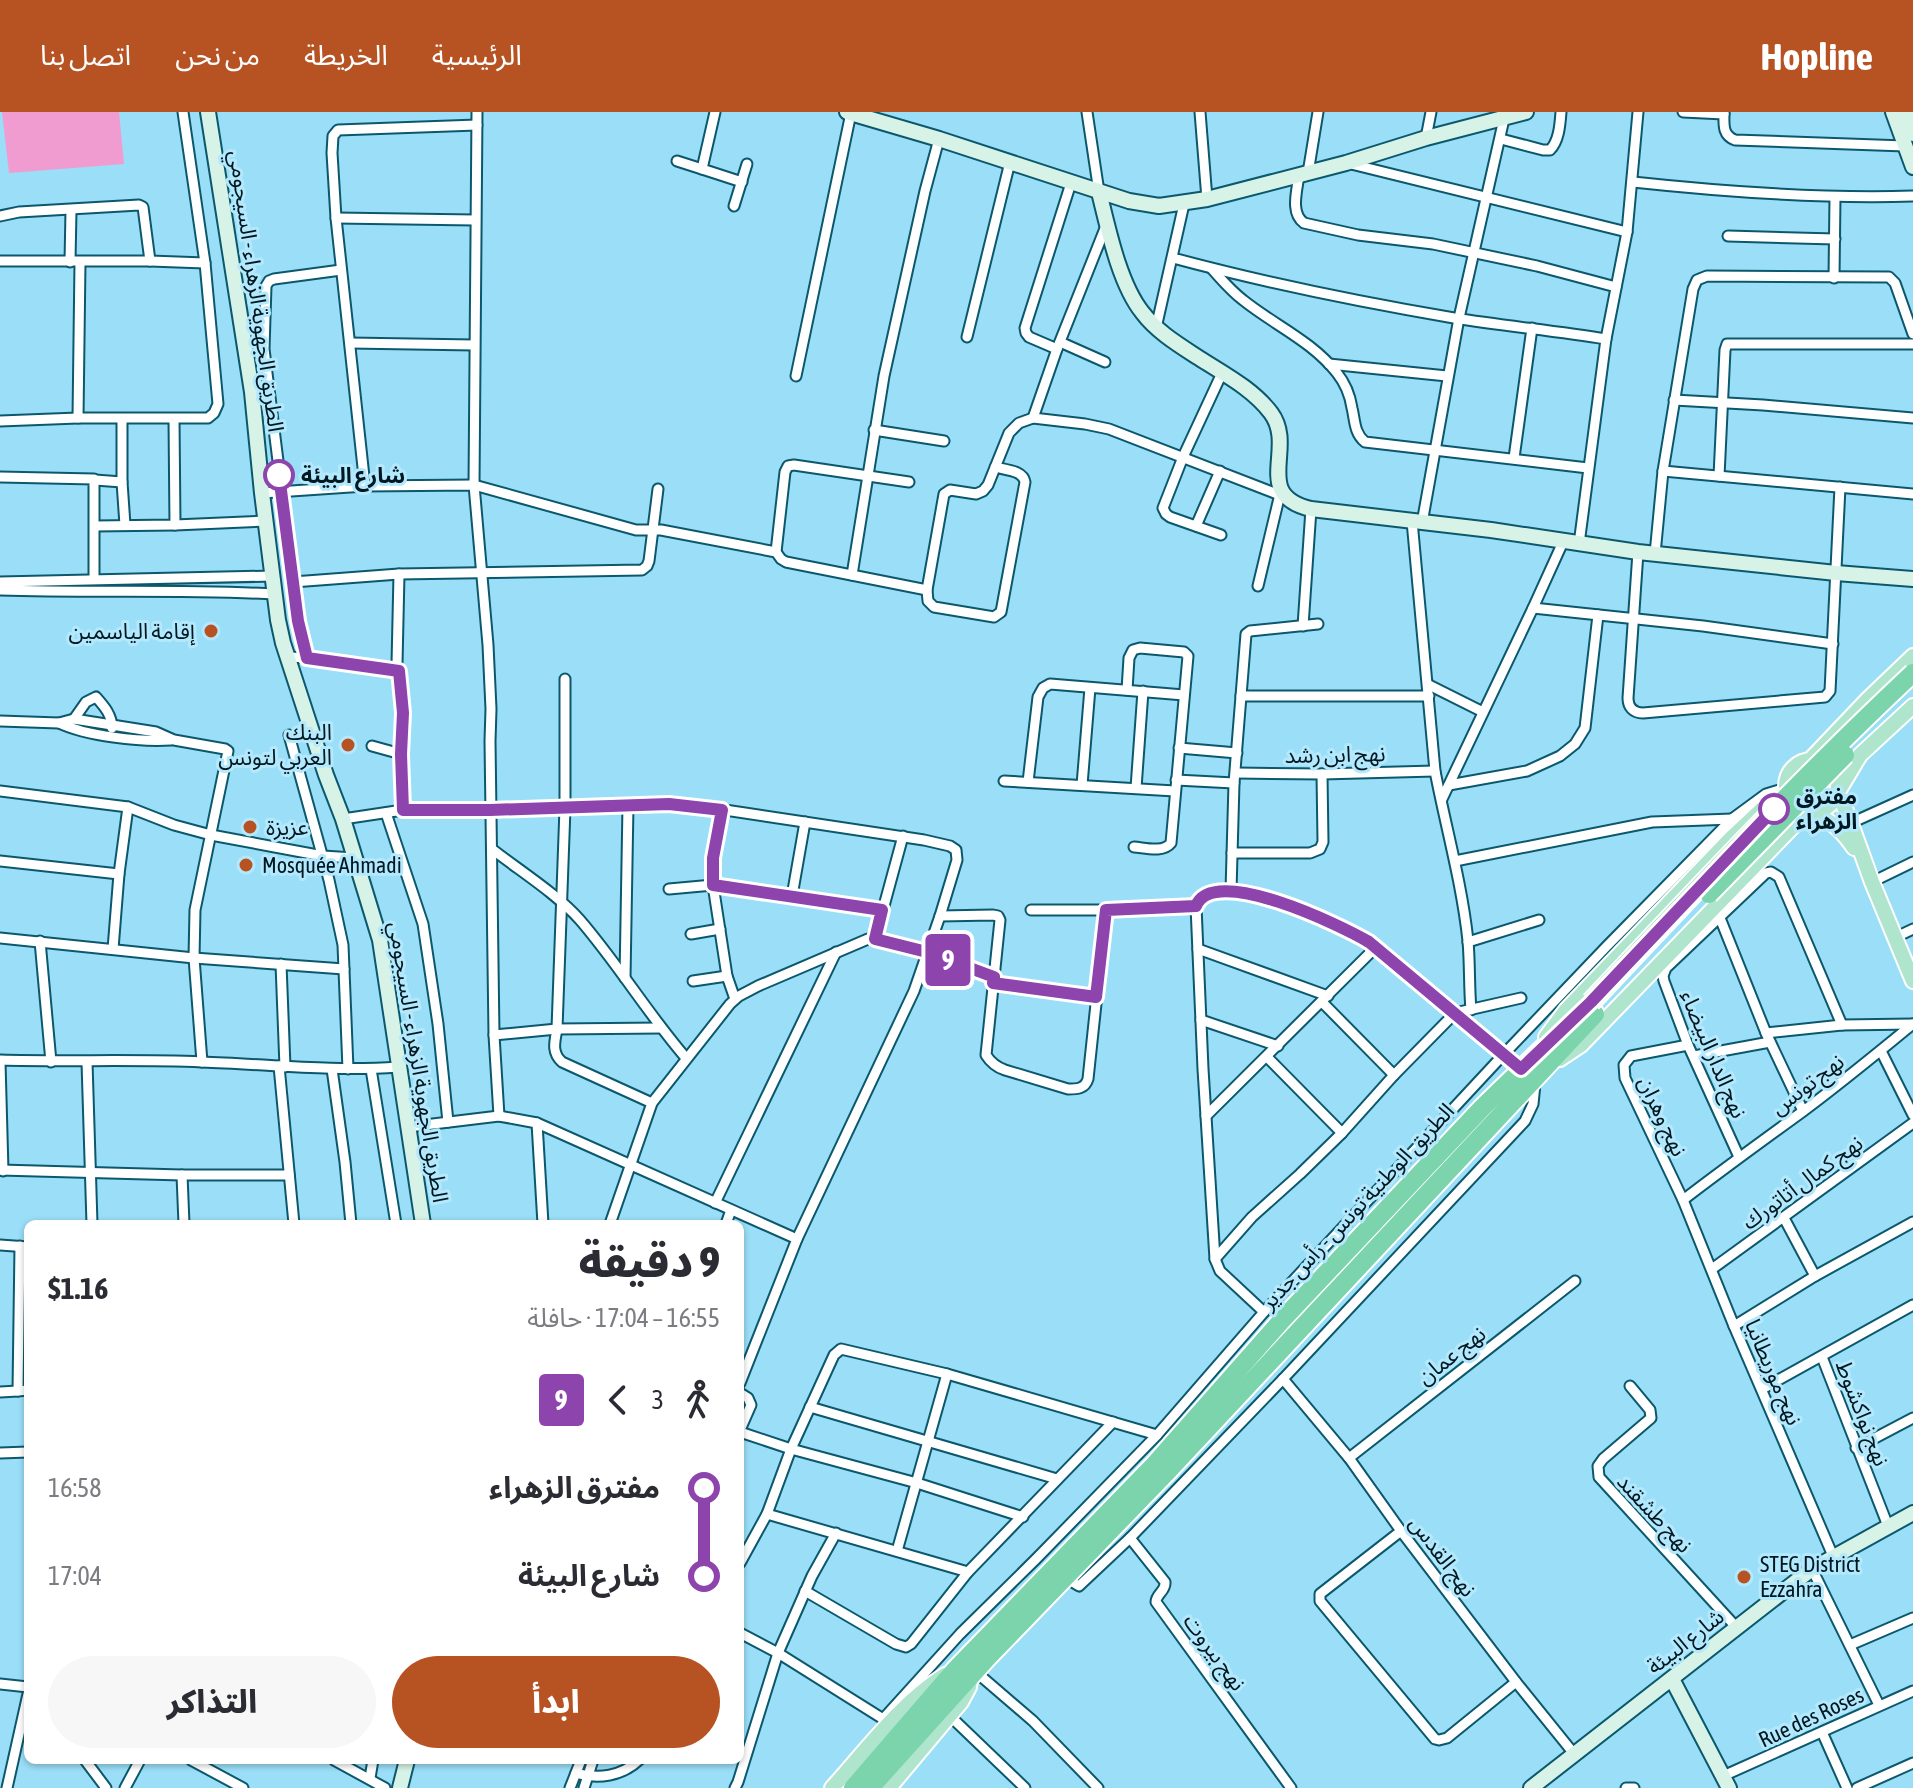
<!DOCTYPE html>
<html lang="ar">
<head>
<meta charset="utf-8">
<style>
	:root { --surface:#fff; --page:#f7f7f7; --text:#2b2b33; --muted:#7c7c81; --accent:#b75223 }
	body { margin:0; font-family:"Asap Condensed","Noto Sans Arabic",sans-serif; background:var(--page); color:var(--text); direction:rtl; height:100vh; display:flex; flex-direction:column; font-size:30px; white-space:nowrap }
	* { box-sizing:border-box; margin:0 }
	p { font-size:26px; color:var(--muted) }
	.icon { flex:none; width:44px; height:44px; fill:none; stroke:currentColor; stroke-width:2; stroke-linecap:round; stroke-linejoin:round }
	.map { position:relative; flex:1; overflow:hidden; direction:ltr }
	.sheet { position:absolute; left:24px; top:1108px; width:720px; height:544px; display:flex; flex-direction:column; background:var(--surface); border-radius:12px; box-shadow:0 2px 6px #0004; direction:rtl }
	.sheet>* { flex:none }
	.badge { padding:0 16px; border-radius:6px; font-size:28px; line-height:52px }
	.map>.badge { position:absolute; translate:-50% -50%; box-shadow:0 0 0 4px #fff }
	.legs { display:flex; align-items:center; gap:12px; height:88px; padding:0 24px; font-size:26px }
	.legs p { margin-inline-start:auto }
	.overview { display:flex; align-items:center; justify-content:space-between; height:136px; padding:0 24px }
	h1 { font-size:44px; font-weight:800; line-height:60px }
	.button { display:flex; gap:16px; margin-top:auto; padding:16px 24px }
	.button a { flex:1; height:92px; border-radius:48px; background:var(--accent); color:#fff; font-size:32px; font-weight:800; line-height:92px; text-align:center }
	.button a+a { background:var(--page); color:var(--text) }
	ul { padding:0 24px; list-style:none }
	li { display:flex; align-items:center; gap:28px; height:88px; font-size:30px }
	li i { display:grid; place-items:center; width:12px; height:100%; margin:0 10px; background:currentColor }
	li i::after { content:''; width:20px; height:20px; margin:-10px; border:6px solid; border-radius:50%; background:var(--surface) }
	li p { margin-inline-start:auto }
	li:first-child i { background:linear-gradient(#0000 50%,currentColor 0) }
	li:last-child i { background:linear-gradient(currentColor 50%,#0000 0) }
	header { display:flex; align-items:center; gap:48px; box-sizing:border-box; height:112px; padding:0 40px; background:var(--accent); color:#fff }
	header strong { font-size:38px }
	nav { display:flex; gap:44px; margin-inline-start:auto; font-size:28px }
	.map>svg:first-child { display:block }
</style>
</head>
<body>
<header>
<strong>Hopline</strong>
<nav><a>الرئيسية</a><a>الخريطة</a><a>من نحن</a><a>اتصل بنا</a></nav>
</header>
<div class="map">
<svg width="1913" height="1676" viewBox="0 0 1913 1676">
	<rect width="100%" height="100%" fill="#9adef7"/>
	<polygon fill="#f19cd0" points="2,0 119,0 124,52 9,61"/>
	<g fill="none" stroke-linecap="round" stroke-linejoin="round">
		<defs>
			<g id="street">
				<polyline points="477,0 474,373 488,533 491,597 490,629 494,923 499,1004"/>
				<polyline points="715,0 702,57 742,70"/>
				<polyline points="1087,0 1099,80"/>
				<polyline points="1200,0 1207,87"/>
				<polyline points="1683,0 1724,2"/>
				<path d="M1724,0C1724,12 1722,23 1735,28L1905,34"/>
				<polyline points="1426,26 1431,0"/>
				<path d="M1501,27L1543,38H1550C1559,29 1560,13 1561,0"/>
				<polyline points="677,49 702,57"/>
				<polyline points="1351,52 1627,120"/>
				<polyline points="1308,61 1318,0"/>
				<path d="M1299,63C1297,79 1290,101 1304,111L1358,123L1433,132L1537,154L1616,175"/>
				<path d="M1633,70C1726,80 1819,87 1913,84"/>
				<polyline points="734,94 747,52"/>
				<polyline points="0,104 19,100 139,93 143,95 150,149"/>
				<polyline points="336,106 475,108"/>
				<polyline points="1728,124 1835,127"/>
				<path d="M1173,146C1266,171 1360,190 1454,206C1505,214 1556,219 1606,227"/>
				<polyline points="0,149 150,149 205,151"/>
				<polyline points="70,150 71,98"/>
				<path d="M1212,157C1222,168 1231,179 1243,188C1274,213 1312,229 1337,261C1345,271 1350,283 1352,296C1355,308 1354,321 1365,330L1588,356"/>
				<polyline points="1834,166 1835,85"/>
				<polyline points="1156,216 1184,92"/>
				<polyline points="967,225 1010,50"/>
				<polyline points="1060,230 1105,250"/>
				<polyline points="350,231 474,233"/>
				<polyline points="1057,237 1029,225 1026,221 1025,216 1071,71"/>
				<polyline points="1329,252 1447,264"/>
				<polyline points="796,264 851,1"/>
				<polyline points="1674,288 1763,293 1913,306"/>
				<polyline points="78,306 80,150"/>
				<polyline points="1033,306 1057,237 1106,114"/>
				<polyline points="174,307 175,413"/>
				<polyline points="0,309 78,306 208,306 214,301 218,292 205,151 183,0"/>
				<polyline points="874,318 944,329"/>
				<polyline points="1514,346 1532,216"/>
				<path d="M995,355C1005,358 1023,358 1025,370L1001,500L994,505L934,495L928,489L927,478L944,382L950,378L976,382L983,379L988,373L1009,321L1019,311L1033,306L1085,312L1109,317L1285,385"/>
				<polyline points="1663,359 1913,382"/>
				<polyline points="1719,364 1725,238 1727,232 1913,232"/>
				<polyline points="0,365 94,367 94,467"/>
				<polyline points="95,368 122,370 122,307"/>
				<polyline points="122,370 125,413"/>
				<polyline points="365,374 336,106 332,41 333,24 338,18 477,13"/>
				<polyline points="262,381 365,374 474,373 636,418 661,418 776,440 781,447 786,450 927,478"/>
				<path d="M1412,409L1435,659C1446,716 1462,772 1468,829C1470,852 1469,875 1471,898"/>
				<polyline points="1422,411 1459,206 1504,7"/>
				<polyline points="95,414 175,413 266,409"/>
				<polyline points="1196,414 1220,359"/>
				<polyline points="1221,423 1170,405 1166,402 1163,396 1183,345 1222,261"/>
				<polyline points="1579,432 1606,227 1627,120 1638,0"/>
				<polyline points="776,440 785,360 788,354 794,353 909,370"/>
				<path d="M1638,440L1628,586C1628,595 1633,601 1643,601L1825,585L1830,579L1840,375"/>
				<polyline points="1655,442 1663,359 1693,177 1697,168 1707,164 1889,165 1895,171 1913,222"/>
				<polyline points="399,462 397,552 403,601 401,642"/>
				<polyline points="852,463 884,264 925,79 939,27"/>
				<polyline points="0,470 273,464"/>
				<polyline points="293,470 399,462 642,458 647,454 649,449 658,377"/>
				<polyline points="1258,474 1280,382"/>
				<path d="M0,478C92,481 183,477 275,482"/>
				<polyline points="1533,496 1703,514 1833,532"/>
				<polyline points="1303,514 1311,397"/>
				<polyline points="289,545 307,546 399,559"/>
				<polyline points="307,546 298,509 264,237 266,174 269,169 274,167 341,158"/>
				<path d="M565,567V696L557,917C555,929 551,940 562,950L652,991"/>
				<polyline points="1429,573 1483,600"/>
				<path d="M1127,578L1129,546L1133,538L1140,536L1184,540L1188,544L1171,731C1163,741 1146,736 1134,735"/>
				<polyline points="1241,584 1429,584"/>
				<path d="M74,607L86,590L96,585C104,594 112,603 112,616"/>
				<polyline points="0,609 59,611 74,607 156,620 174,628 225,637 228,639 195,798 194,846 202,950"/>
				<path d="M59,611C86,624 140,630 171,628"/>
				<polyline points="289,623 329,768 343,833 348,957"/>
				<polyline points="372,634 401,642 403,698"/>
				<polyline points="1179,636 1237,641"/>
				<polyline points="1236,661 1322,662 1435,659"/>
				<polyline points="1176,668 1234,671"/>
				<polyline points="1004,669 1175,679"/>
				<polyline points="1028,670 1038,585 1043,576 1050,572 1184,583"/>
				<polyline points="1082,673 1090,576"/>
				<polyline points="1449,673 1527,659 1560,644 1575,632 1585,616 1598,503"/>
				<polyline points="1136,676 1143,579"/>
				<polyline points="0,679 128,695 174,713 211,723 323,744 354,746"/>
				<polyline points="1442,687 1533,496 1563,430"/>
				<polyline points="722,698 713,746 713,773 727,864 735,887"/>
				<polyline points="386,701 423,812 438,912 448,1010"/>
				<polyline points="343,707 403,698 490,698 650,692 685,692 924,728 950,734 956,738 957,748 940,804 914,879 797,1127 740,1271"/>
				<polyline points="1851,711 1913,683"/>
				<path d="M492,737C520,759 557,782 580,808C618,852 648,902 686,946"/>
				<polyline points="1232,741 1310,741 1320,737 1323,730 1322,662"/>
				<polyline points="0,749 119,762"/>
				<polyline points="1455,749 1652,710 1732,707"/>
				<polyline points="1872,770 1913,750"/>
				<polyline points="669,777 713,773 882,798"/>
				<polyline points="1231,779 1234,671 1246,522 1250,519 1318,512"/>
				<polyline points="792,784 805,710"/>
				<polyline points="1196,794 1203,957 1215,1147 1220,1159 1264,1200"/>
				<polyline points="1031,798 1106,798 1196,794 1199,788 1204,784 1219,780 1233,779 1264,786 1343,816 1369,830 1521,957"/>
				<path d="M940,804L993,803L998,804L1000,808L986,943C991,951 996,955 1005,958L1068,977C1077,977 1085,977 1088,967L1106,798"/>
				<polyline points="1720,806 1766,921 1803,999"/>
				<polyline points="691,822 720,817"/>
				<polyline points="0,826 194,846 344,857"/>
				<polyline points="1894,826 1913,817"/>
				<polyline points="875,827 903,724"/>
				<polyline points="40,829 51,950"/>
				<polyline points="1468,830 1539,808"/>
				<polyline points="113,837 119,762 128,695"/>
				<polyline points="1198,837 1328,884"/>
				<polyline points="281,852 285,955"/>
				<polyline points="625,866 628,693"/>
				<polyline points="693,869 727,864"/>
				<polyline points="993,871 1096,885"/>
				<polyline points="1322,890 1394,963"/>
				<polyline points="1201,908 1278,934"/>
				<polyline points="1766,921 1842,913 1913,912"/>
				<polyline points="494,923 557,917 661,916"/>
				<polyline points="1688,933 1631,944 1624,953 1625,966 1683,1088 1734,1214 1833,1444"/>
				<polyline points="1881,939 1913,1003"/>
				<polyline points="1694,944 1770,930"/>
				<polyline points="1267,945 1342,1021"/>
				<path d="M0,948C67,950 135,947 202,950C267,952 332,960 398,955"/>
				<polyline points="0,950 3,1059"/>
				<polyline points="87,950 92,1112"/>
				<polyline points="279,954 294,1112"/>
				<polyline points="332,957 345,1050 351,1112"/>
				<polyline points="371,957 396,1112"/>
				<polyline points="1206,1004 1375,836"/>
				<polyline points="537,1011 543,1112"/>
				<polyline points="408,1015 499,1004 537,1011 797,1127"/>
				<polyline points="1739,1045 1688,933 1664,869 1663,864 1666,856 1766,761 1771,760 1779,765 1842,913"/>
				<polyline points="0,1058 182,1063 289,1063"/>
				<polyline points="182,1063 184,1112"/>
				<path d="M1683,1088C1722,1058 1762,1029 1802,1000C1840,972 1876,942 1913,912"/>
				<polyline points="715,1091 836,840"/>
				<polyline points="1784,1106 1815,1164"/>
				<polyline points="610,1112 652,991 730,892 739,884 758,874 868,827 875,827 927,840 994,865"/>
				<polyline points="726,1112 731,1098"/>
				<polyline points="0,1133 28,1135"/>
				<polyline points="20,1134 18,1279 28,1278"/>
				<polyline points="1215,1147 1252,1105 1300,1062 1342,1021 1394,963 1455,901 1521,886"/>
				<polyline points="1712,1157 1913,1011"/>
				<polyline points="1734,1214 1815,1164 1913,1110"/>
				<polyline points="1822,1245 1888,1414"/>
				<polyline points="1283,1267 1349,1346 1401,1419 1516,1570 1575,1643"/>
				<polyline points="1630,1274 1650,1298 1651,1306 1603,1347 1598,1354 1599,1365 1737,1516"/>
				<polyline points="1762,1277 1913,1193"/>
				<polyline points="0,1280 18,1279"/>
				<polyline points="740,1281 748,1286 751,1293 740,1318"/>
				<polyline points="810,1295 1057,1367"/>
				<polyline points="740,1320 791,1337 917,1371 1023,1405"/>
				<polyline points="1856,1336 1913,1306"/>
				<polyline points="0,1341 28,1340"/>
				<polyline points="1349,1346 1575,1169"/>
				<polyline points="767,1402 968,1460"/>
				<polyline points="1401,1419 1320,1482 1320,1489 1435,1627 1439,1628 1447,1626 1516,1570"/>
				<path d="M1130,1426L1165,1470C1166,1479 1156,1482 1156,1490L1291,1676"/>
				<polyline points="897,1439 947,1262"/>
				<polyline points="740,1451 767,1402 791,1337 834,1243 841,1237 947,1262 1157,1323"/>
				<polyline points="1812,1457 1879,1593"/>
				<polyline points="1064,1465 1079,1474 1130,1426 1283,1267 1525,1009 1533,992 1535,972"/>
				<polyline points="805,1479 896,1532 906,1535 911,1532 968,1460 1113,1310"/>
				<polyline points="740,1521 778,1541 888,1610"/>
				<polyline points="1850,1533 1913,1506"/>
				<polyline points="976,1560 1033,1609 1098,1676"/>
				<polyline points="0,1572 28,1575"/>
				<polyline points="950,1604 1025,1676"/>
				<polyline points="883,1607 960,1522 1036,1447 1157,1323 1264,1200 1504,942 1607,834 1732,707 1766,682 1786,676"/>
				<polyline points="1822,1620 1847,1676"/>
				<polyline points="85,1648 106,1676"/>
				<polyline points="191,1648 243,1676"/>
				<polyline points="334,1648 385,1676"/>
				<path d="M576,1661C598,1668 622,1664 639,1648"/>
				<polyline points="1723,1664 1913,1579"/>
				<polyline points="370,1666 373,1648"/>
				<polyline points="7,1676 28,1582"/>
				<polyline points="125,1676 140,1648"/>
				<polyline points="570,1676 581,1648"/>
				<polyline points="584,1676 593,1648"/>
				<polyline points="735,1676 738,1670 778,1541 812,1464 836,1421"/>
				<polyline points="1626,1676 1634,1676"/>
				<polyline points="1857,1676 1913,1651"/>
			</g>
			<g id="secondary">
				<polyline points="208,0 252,280 262,381 278,508 283,531 326,663 343,707 380,828 423,1112"/>
				<polyline points="847,0 939,27 1129,89 1159,94 1207,87 1346,51 1426,26 1526,0"/>
				<polyline points="1893,0 1913,55"/>
				<polyline points="1906,0 1913,22"/>
				<path d="M1099,80C1108,116 1119,171 1142,200C1157,220 1179,233 1199,246C1224,262 1253,277 1271,301C1297,336 1251,383 1311,397L1491,418L1638,440L1836,461L1913,467"/>
				<polyline points="1672,1567 1729,1676"/>
				<polyline points="400,1676 407,1648"/>
				<polyline points="1531,1676 1812,1457 1913,1401"/>
			</g>
			<g id="primary">
				<circle cx="1812" cy="674" r="26"/>
				<polyline points="1810,648 1868,587 1913,544"/>
				<polyline points="1839,678 1860,643 1913,594"/>
				<polyline points="1838,682 1847,701 1872,770 1913,869"/>
				<path d="M1815,700C1834,713 1841,717 1854,736"/>
				<polyline points="1546,925 1566,898 1731,726 1761,698 1776,687"/>
				<polyline points="1560,947 1581,933 1807,700"/>
				<path d="M832,1676C867,1637 901,1591 945,1563"/>
				<polyline points="889,1676 961,1590 969,1575 970,1568"/>
			</g>
			<g id="highway">
				<polyline points="853,1676 956,1557 1155,1352 1282,1208 1482,996 1591,890"/>
				<polyline points="870,1676 988,1545 1167,1360 1595,902"/>
			</g>
		</defs>
		<use href="#street" stroke="#0b586d" stroke-width="13"/>
		<use href="#secondary" stroke="#0b586d" stroke-width="18"/>
		<use href="#primary" stroke="#fff" stroke-width="18"/>
		<use href="#highway" stroke="#fff" stroke-width="22"/>
		<use href="#street" stroke="#fff" stroke-width="9"/>
		<use href="#secondary" stroke="#d7f2e6" stroke-width="14"/>
		<use href="#primary" stroke="#b0e5cd" stroke-width="14"/>
		<use href="#highway" stroke="#7bd4ab" stroke-width="18"/>
		<defs>
			<g id="highway-bridge">
				<polyline points="1709,782 1845,643"/>
				<path d="M1591,890C1696,778 1801,666 1913,561"/>
			</g>
		</defs>
		<use href="#highway-bridge" stroke="#fff" stroke-width="22" stroke-linecap="butt"/>
		<use href="#highway-bridge" stroke="#7bd4ab" stroke-width="18"/>
	</g>
	<g fill="none" stroke-linecap="round" stroke-linejoin="round">
		<defs>
			<path id="line-1" d="M279,363L298,509L307,546L399,559L403,601L401,642L403,698H490L669,692L722,698L713,746V773L882,798L875,827L927,840L994,865L993,871L1096,885L1106,798L1196,794C1213,751 1342,814 1369,830L1521,957L1591,890L1774,697"/>
		</defs>
		<use href="#line-1" stroke="#fff" stroke-width="18"/>
		<use href="#line-1" stroke="#8e44ad" stroke-width="12"/>
	</g>
	<g fill="#fff" stroke="#8e44ad" stroke-width="4">
		<circle cx="279" cy="363" r="14"/>
		<circle cx="1774" cy="697" r="14"/>
	</g>
	<g fill="#b75223" stroke="#b4e9fd" stroke-width="3">
		<circle cx="211" cy="519" r="8"/>
		<circle cx="348" cy="633" r="8"/>
		<circle cx="250" cy="715" r="8"/>
		<circle cx="246" cy="753" r="8"/>
		<circle cx="1744" cy="1465" r="8"/>
	</g>
	<g text-anchor="middle" stroke-width="6" stroke-linejoin="round" paint-order="stroke">
		<g font-size="22" fill="#001821" stroke="#b4e9fd">
			<text transform="translate(257 179) rotate(82)" y="8">الطريق الجهوية الزهراء - السيجومي</text>
			<text transform="translate(1335 642) rotate(-1)" y="8">نهج ابن رشد</text>
			<text transform="translate(1714 942) rotate(67)" y="8">نهج الدار البيضاء</text>
			<text transform="translate(419 950) rotate(81)" y="8">الطريق الجهوية الزهراء - السيجومي</text>
			<text transform="translate(1807 972) rotate(-37)" y="8">نهج تونس</text>
			<text transform="translate(1663 1004) rotate(65)" y="8">نهج وهران</text>
			<text transform="translate(1802 1070) rotate(-36)" y="8">نهج كمال أتاتورك</text>
			<text transform="translate(1357 1094) rotate(-47)" y="8">الطريق الوطنية تونس - رأس جدير</text>
			<text transform="translate(1451 1243) rotate(-38)" y="8">نهج عمان</text>
			<text transform="translate(1774 1260) rotate(67)" y="8">نهج موريطانيا</text>
			<text transform="translate(1863 1301) rotate(69)" y="8">نهج نواكشوط</text>
			<text transform="translate(1655 1401) rotate(47)" y="8">نهج طشقند</text>
			<text transform="translate(1443 1444) rotate(53)" y="8">نهج القدس</text>
			<text transform="translate(1685 1529) rotate(-38)" y="8">شارع البيئة</text>
			<text transform="translate(1215 1540) rotate(54)" y="8">نهج بيروت</text>
			<text transform="translate(1811 1605) rotate(-25)" y="8">Rue des Roses</text>
		</g>
		<g font-size="22" font-weight="bold" fill="#001821" stroke="#b4e9fd" text-anchor="start">
			<text x="301" y="371">شارع البيئة</text>
			<text x="1796" y="692">مفترق<tspan x="1796" dy="25">الزهراء</tspan></text>
		</g>
		<g font-size="22" fill="#001821" stroke="#b4e9fd" text-anchor="start">
			<text x="195" y="527" text-anchor="end">إقامة الياسمين</text>
			<text x="332" y="628" text-anchor="end">البنك<tspan x="332" dy="25">العربي لتونس</tspan></text>
			<text x="266" y="723">عزيزة</text>
			<text x="262" y="761">Mosquée Ahmadi</text>
			<text x="1760" y="1460">STEG District<tspan x="1760" dy="25">Ezzahra</tspan></text>
		</g>
	</g>
</svg>
<b class="badge" style="left:948px;top:848px;background:#8e44ad;color:#fff">9</b>
<section class="sheet">
<div class="overview"><div><h1>9 دقيقة</h1><p>16:55 – 17:04 · حافلة</p></div><b>$1.16</b></div>
<div class="legs"><svg class="icon" aria-label="walk" viewBox="0 0 24 24"><circle cx="13" cy="4" r="2"/><path d="M13 8l-2 6 4 7M11 14l-3 7M7 12l3-4h3l4 4"/></svg>3<svg class="icon" aria-label="back" viewBox="0 0 24 24"><path d="M15 5l-7 7 7 7"/></svg><b class="badge" style="background:#8e44ad;color:#fff">9</b></div>
<ul>
<li><i style="color:#8e44ad"></i><b>مفترق الزهراء</b><p>16:58</p></li>
<li><i style="color:#8e44ad"></i><b>شارع البيئة</b><p>17:04</p></li>
</ul>
<div class="button"><a>ابدأ</a><a>التذاكر</a></div>
</section>
</div>
</body>
</html>
